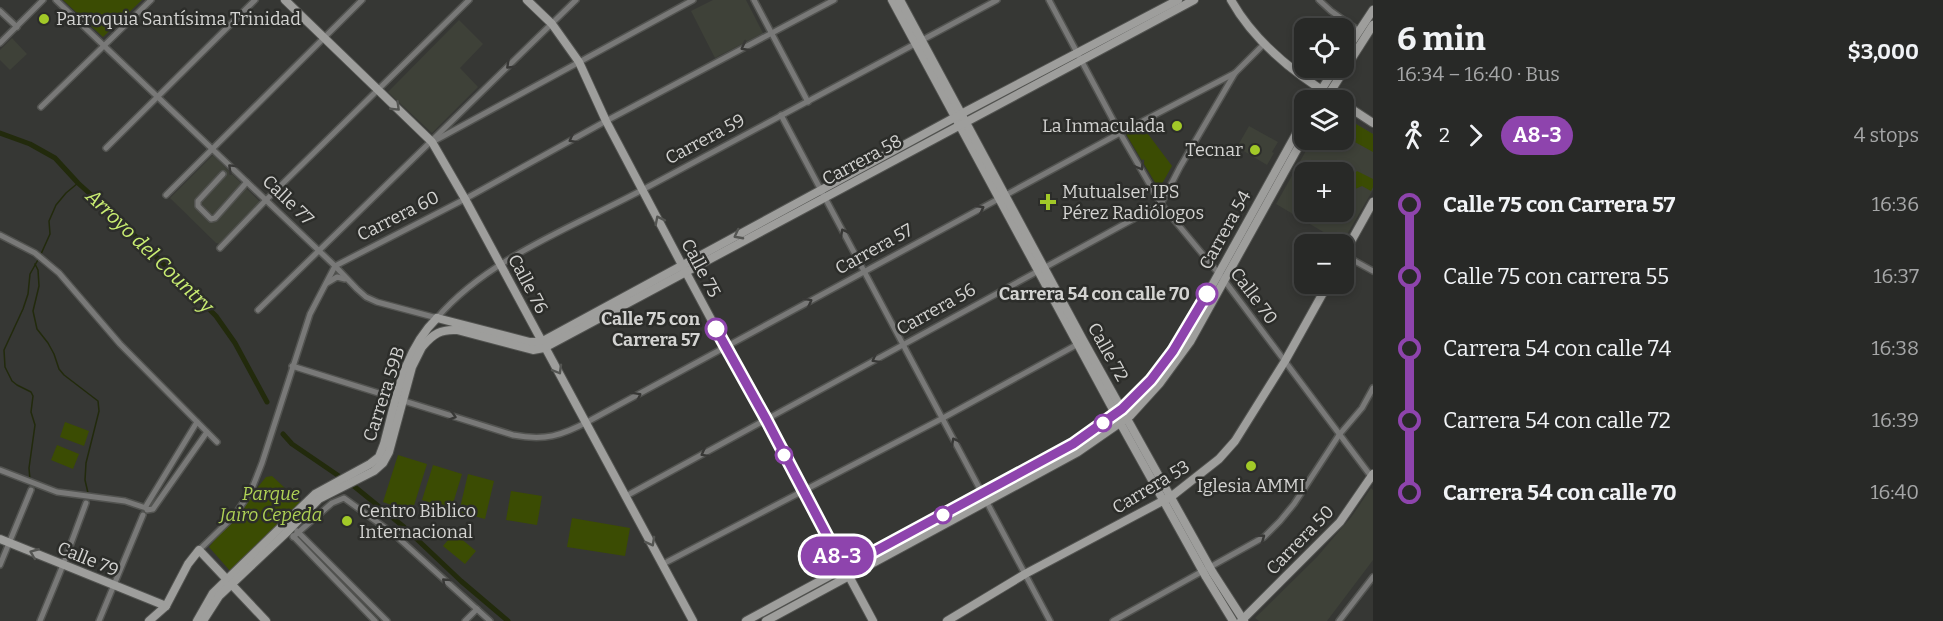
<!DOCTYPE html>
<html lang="en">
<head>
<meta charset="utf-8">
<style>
	:root { --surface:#282927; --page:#30312f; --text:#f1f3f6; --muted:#a5a6a7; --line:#444544 }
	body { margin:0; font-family:Bitter,serif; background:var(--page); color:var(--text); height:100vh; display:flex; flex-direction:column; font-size:22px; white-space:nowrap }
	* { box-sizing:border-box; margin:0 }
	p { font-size:20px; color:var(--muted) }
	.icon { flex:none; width:33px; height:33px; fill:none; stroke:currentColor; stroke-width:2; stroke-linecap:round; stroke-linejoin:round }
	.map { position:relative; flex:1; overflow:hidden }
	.panel { display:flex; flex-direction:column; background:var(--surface); width:570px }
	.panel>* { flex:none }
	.badge { padding:0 12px; border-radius:20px; font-size:21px; line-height:39px }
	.buttons { position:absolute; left:1294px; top:18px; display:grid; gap:12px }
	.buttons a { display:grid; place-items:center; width:60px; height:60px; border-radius:12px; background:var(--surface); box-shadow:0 3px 9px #0003,0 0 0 2px var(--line); font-size:30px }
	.map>.badge { position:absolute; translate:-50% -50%; box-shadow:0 0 0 3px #fff }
	.legs { display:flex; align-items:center; gap:9px; height:66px; padding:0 24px; font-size:20px }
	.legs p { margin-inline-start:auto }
	.summary { display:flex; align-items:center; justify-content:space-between; height:102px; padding:0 24px }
	h1 { font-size:33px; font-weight:700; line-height:45px }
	ul { padding:0 24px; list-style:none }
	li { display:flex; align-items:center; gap:21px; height:72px; font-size:22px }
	li i { display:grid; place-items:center; width:9px; height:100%; margin:0 8px; background:currentColor }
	li i::after { content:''; width:15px; height:15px; margin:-8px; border:4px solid; border-radius:50%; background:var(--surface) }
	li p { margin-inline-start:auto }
	li:first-child i { background:linear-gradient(#0000 50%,currentColor 0) }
	li:last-child i { background:linear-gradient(currentColor 50%,#0000 0) }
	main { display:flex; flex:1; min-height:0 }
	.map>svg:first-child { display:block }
</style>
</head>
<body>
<main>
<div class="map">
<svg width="1373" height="621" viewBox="0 0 1373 621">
	<rect width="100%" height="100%" fill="#363734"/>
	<g fill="#3e4138" fill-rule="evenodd">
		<polygon points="713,0 746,0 763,33 715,58 691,11"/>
		<polygon points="459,20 483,44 460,68 478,87 432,133 388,92"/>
		<polygon points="12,38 27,54 10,70 0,60 0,50"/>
		<path d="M1344,117L1373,134V190L1342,243L1276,204L1312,140H1344ZM1305,172H1344V212H1305Z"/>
		<polygon points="1249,126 1278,142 1272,152 1274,153 1267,165 1237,147"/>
		<polygon points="213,155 260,202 220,244 216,243 170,198"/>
		<polygon points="1371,488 1373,490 1373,560 1327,621 1259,621 1255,618 1317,557 1352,516"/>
	</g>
	<g fill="#3b4c03">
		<polygon points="63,0 142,0 103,37"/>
		<polygon points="1344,117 1373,134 1373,152 1344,136"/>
		<polygon points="1142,126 1172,166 1159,189 1126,134"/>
		<polygon points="1357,171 1373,179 1373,187 1371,191 1362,186 1353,190 1348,188 1344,195 1344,183 1348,175 1353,175"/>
		<polygon points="65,422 89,431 84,446 60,437"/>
		<polygon points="57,445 79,454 73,469 51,460"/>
		<polygon points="398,455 427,464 412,512 383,502"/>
		<polygon points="433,465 462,474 451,510 422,500"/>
		<polygon points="468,474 494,481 485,519 459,512"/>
		<polygon points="272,476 301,503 231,572 209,547 266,477"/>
		<polygon points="511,491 542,496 537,525 506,520"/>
		<polygon points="572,518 630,528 625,556 567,547"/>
		<polygon points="454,533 476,551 465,564 443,546"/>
	</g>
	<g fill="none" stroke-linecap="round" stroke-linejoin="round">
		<g stroke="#222a0c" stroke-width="1.5">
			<polyline points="41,254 50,234 49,221 56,205 66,193 78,183"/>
			<polyline points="35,264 38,270 39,286 33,311 37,329 48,343 54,354 59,369 64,375 98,401 99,411 86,463 85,480 88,493"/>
			<polyline points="30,480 29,468 35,425 31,412 33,396 31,392 17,385 12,381 5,367 4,350 23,309 28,294 30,274 39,258"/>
		</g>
		<g stroke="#222a0c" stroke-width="5">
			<polyline points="0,133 30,144 55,158 78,183 120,221 216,316 235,343 267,402"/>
			<polyline points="283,434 292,444 355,487 404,527 461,581 508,621"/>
		</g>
		<defs>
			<g id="street">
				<path d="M56,0L335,266L357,289L366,297L377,302L437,318C488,258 575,226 644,189C762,127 879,63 997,0"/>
				<polyline points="754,0 808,102"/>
				<polyline points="1049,0 1120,133 1161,204 1224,280 1373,479"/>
				<polyline points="1319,0 1331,11 1359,31"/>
				<polyline points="0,11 17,27"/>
				<polyline points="0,43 43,0"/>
				<polyline points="41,107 151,0"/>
				<polyline points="781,115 1050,621"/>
				<polyline points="436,140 693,0"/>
				<polyline points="106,148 255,0"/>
				<polyline points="223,174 198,201 198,206 211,219 215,218 247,182"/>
				<polyline points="166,195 362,0"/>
				<polyline points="0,235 35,253 59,273 120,344 217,442"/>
				<polyline points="220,248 266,200 469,0"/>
				<polyline points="1344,255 1373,271"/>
				<polyline points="327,283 337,277 345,279"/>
				<polyline points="258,310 576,0"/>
				<path d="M292,366L513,435C545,441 561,436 589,421L1120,133L1235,73L1264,44"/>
				<polyline points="197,422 146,506 147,510 153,509 207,432"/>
				<polyline points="0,470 57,492 125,501 146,508"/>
				<polyline points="626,496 1161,204 1180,167 1235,73"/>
				<polyline points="297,531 387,621"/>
				<polyline points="293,536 375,621"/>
				<polyline points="293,537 332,503 344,498 395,535 490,621"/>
				<polyline points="199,550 234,516 251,491 262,463 310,314 335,266 465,199 606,121 834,0"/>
				<polyline points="663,564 943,418 1078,344"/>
				<polyline points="0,565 31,490"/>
				<polyline points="40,621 63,565 86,503"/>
				<polyline points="99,621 143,515"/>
				<polyline points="465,621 477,609"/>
				<polyline points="1113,621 1264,537 1280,521 1294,504 1339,435 1362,408 1373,388"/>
				<polyline points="1339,621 1373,577"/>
			</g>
			<g id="secondary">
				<polyline points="285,0 432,142 465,199 693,621"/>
				<polyline points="527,0 552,24 579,62 606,121 682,265 873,621"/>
				<polyline points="892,0 1123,428 1206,577 1233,621"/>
				<polyline points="900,0 1083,340 1213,573 1244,621"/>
				<path d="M1231,0C1255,43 1296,75 1338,100"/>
				<polyline points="1344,54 1373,10"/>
				<polyline points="1315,100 1335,68"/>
				<polyline points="1325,100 1373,25"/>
				<polyline points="1344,104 1373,123"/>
				<polyline points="1344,254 1373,202"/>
				<polyline points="437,318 530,342 541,342 961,114 1178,0"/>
				<path d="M423,346C433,334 441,329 457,330L533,350L544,348L1194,0"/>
				<polyline points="0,539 166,606"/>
				<polyline points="149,621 166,606 188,564 199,550 266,621"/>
				<path d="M197,621L213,593L315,494L370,464L379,457L384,444C396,400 403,351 437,318"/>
				<polyline points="203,621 219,596 288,531 319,499 374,471 383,463 389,452 412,367 424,343"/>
				<polyline points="746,621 1073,444 1125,407 1151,380 1183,338 1305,118"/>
				<polyline points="766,621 1078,452 1130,416 1160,383 1190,342 1305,135"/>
				<polyline points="947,621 1025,574 1172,496 1219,459 1235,441 1285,361 1328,284"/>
				<polyline points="1241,621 1340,522 1373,474"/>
			</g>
		</defs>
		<use href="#street" stroke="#525350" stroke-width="8"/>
		<use href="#secondary" stroke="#525350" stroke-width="10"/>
		<use href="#street" stroke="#797978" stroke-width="5"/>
		<use href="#secondary" stroke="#9e9e9c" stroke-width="8"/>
	</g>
	<defs><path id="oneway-chevron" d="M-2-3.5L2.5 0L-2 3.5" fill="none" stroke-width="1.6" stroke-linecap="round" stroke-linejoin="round" transform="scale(1.5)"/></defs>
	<g stroke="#383836">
		<use href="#oneway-chevron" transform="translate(745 47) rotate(152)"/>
		<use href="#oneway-chevron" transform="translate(510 65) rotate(136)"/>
		<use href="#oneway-chevron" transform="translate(573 139) rotate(151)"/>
		<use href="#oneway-chevron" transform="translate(1140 166) rotate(60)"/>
		<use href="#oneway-chevron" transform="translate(232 168) rotate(-136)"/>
		<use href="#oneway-chevron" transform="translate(980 209) rotate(-28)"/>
		<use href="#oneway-chevron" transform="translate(844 233) rotate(-118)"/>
		<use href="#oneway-chevron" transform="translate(808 302) rotate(-29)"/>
		<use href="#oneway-chevron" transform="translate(876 359) rotate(151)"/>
		<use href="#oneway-chevron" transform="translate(637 396) rotate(-29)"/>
		<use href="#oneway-chevron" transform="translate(452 416) rotate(17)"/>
		<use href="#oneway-chevron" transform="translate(955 442) rotate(-118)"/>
		<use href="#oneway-chevron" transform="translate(705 453) rotate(151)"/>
		<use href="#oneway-chevron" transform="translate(1261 538) rotate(-36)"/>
		<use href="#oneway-chevron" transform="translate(446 582) rotate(-138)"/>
	</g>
	<g stroke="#545552">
		<use href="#oneway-chevron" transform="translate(396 107) rotate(44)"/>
		<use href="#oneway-chevron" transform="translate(659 220) rotate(-117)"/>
		<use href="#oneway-chevron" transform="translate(738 235) rotate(152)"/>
		<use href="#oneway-chevron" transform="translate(558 370) rotate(60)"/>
		<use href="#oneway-chevron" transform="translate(651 542) rotate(61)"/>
		<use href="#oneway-chevron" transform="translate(34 553) rotate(-158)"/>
	</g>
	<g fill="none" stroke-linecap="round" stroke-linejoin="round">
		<defs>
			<polyline id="line-1" points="716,329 766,419 844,568 1073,444 1122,409 1151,380 1173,351 1207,294"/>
		</defs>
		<use href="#line-1" stroke="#fff" stroke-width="14"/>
		<use href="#line-1" stroke="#8e44ad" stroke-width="9"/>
	</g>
	<g fill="#a2c928" stroke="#2c2d2a" stroke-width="2">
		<circle cx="44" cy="19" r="6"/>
		<circle cx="1177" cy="126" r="6"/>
		<circle cx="1255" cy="150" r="6"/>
		<path d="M1045 193h6v6h6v6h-6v6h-6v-6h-6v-6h6z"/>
		<circle cx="1251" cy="466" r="6"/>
		<circle cx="347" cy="521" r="6"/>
	</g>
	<g fill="#fff" stroke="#8e44ad" stroke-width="3">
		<circle cx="1207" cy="294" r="10"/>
		<circle cx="716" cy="329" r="10"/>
		<circle cx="1103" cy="423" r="8"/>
		<circle cx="784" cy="455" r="8"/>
		<circle cx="943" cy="515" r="8"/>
	</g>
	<g text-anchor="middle" stroke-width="5" stroke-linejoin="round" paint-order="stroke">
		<g font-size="18" fill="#d3d3d1" stroke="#2c2d2a" text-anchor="start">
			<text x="56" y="25">Parroquia Santísima Trinidad</text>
			<text x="1165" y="132" text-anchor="end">La Inmaculada</text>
			<text x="1243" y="156" text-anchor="end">Tecnar</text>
			<text x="1062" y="198">Mutualser IPS<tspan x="1062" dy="21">Pérez Radiólogos</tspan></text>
			<text x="1251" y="492" text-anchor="middle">Iglesia AMMI</text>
			<text x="359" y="517">Centro Biblico<tspan x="359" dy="21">Internacional</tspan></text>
		</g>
		<g font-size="18" fill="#d3d3d1" stroke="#2c2d2a">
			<text transform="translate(705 139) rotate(-28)" y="6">Carrera 59</text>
			<text transform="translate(862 160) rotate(-28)" y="6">Carrera 58</text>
			<text transform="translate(288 200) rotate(44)" y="6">Calle 77</text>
			<text transform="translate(398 216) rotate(-27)" y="6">Carrera 60</text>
			<text transform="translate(1225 230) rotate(-61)" y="6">Carrera 54</text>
			<text transform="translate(874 249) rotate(-29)" y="6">Carrera 57</text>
			<text transform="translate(701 268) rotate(62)" y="6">Calle 75</text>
			<text transform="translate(528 284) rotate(62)" y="6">Calle 76</text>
			<text transform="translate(1254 296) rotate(53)" y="6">Calle 70</text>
			<text transform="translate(936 309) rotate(-29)" y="6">Carrera 56</text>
			<text transform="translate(1108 352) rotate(61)" y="6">Calle 72</text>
			<text transform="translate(384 394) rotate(-72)" y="6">Carrera 59B</text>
			<text transform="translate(1151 487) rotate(-31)" y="6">Carrera 53</text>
			<text transform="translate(1300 540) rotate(-46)" y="6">Carrera 50</text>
			<text transform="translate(88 559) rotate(22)" y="6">Calle 79</text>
		</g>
		<g font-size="18" font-weight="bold" fill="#d3d3d1" stroke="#2c2d2a" text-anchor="end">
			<text x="1190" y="300">Carrera 54 con calle 70</text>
			<text x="700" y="325">Calle 75 con<tspan x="700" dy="21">Carrera 57</tspan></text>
		</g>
		<g font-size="18" font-style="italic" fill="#b0d356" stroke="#2c2d2a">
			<text x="271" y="500">Parque<tspan x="271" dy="21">Jairo Cepeda</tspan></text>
		</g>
		<g font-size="20" font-style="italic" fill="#caee72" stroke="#2c2d2a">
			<text transform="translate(150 251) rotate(44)" y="7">Arroyo del Country</text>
		</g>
	</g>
</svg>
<div class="buttons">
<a><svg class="icon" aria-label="locate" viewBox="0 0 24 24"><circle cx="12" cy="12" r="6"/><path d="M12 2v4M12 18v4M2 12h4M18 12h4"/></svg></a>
<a><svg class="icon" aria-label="layers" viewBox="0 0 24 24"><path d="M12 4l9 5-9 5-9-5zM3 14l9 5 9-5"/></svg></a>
<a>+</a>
<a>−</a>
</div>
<b class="badge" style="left:837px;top:556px;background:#8e44ad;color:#fff">A8-3</b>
</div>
<section class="panel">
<div class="summary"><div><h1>6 min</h1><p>16:34 – 16:40 · Bus</p></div><b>$3,000</b></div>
<div class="legs"><svg class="icon" aria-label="walk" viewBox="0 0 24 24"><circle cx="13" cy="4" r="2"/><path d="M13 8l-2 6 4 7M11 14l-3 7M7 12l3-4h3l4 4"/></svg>2<svg class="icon" aria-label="forward" viewBox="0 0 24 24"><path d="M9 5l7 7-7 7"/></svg><b class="badge" style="background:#8e44ad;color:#fff">A8-3</b><p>4 stops</p></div>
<ul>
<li><i style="color:#8e44ad"></i><b>Calle 75 con Carrera 57</b><p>16:36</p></li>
<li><i style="color:#8e44ad"></i><span>Calle 75 con carrera 55</span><p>16:37</p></li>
<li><i style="color:#8e44ad"></i><span>Carrera 54 con calle 74</span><p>16:38</p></li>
<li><i style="color:#8e44ad"></i><span>Carrera 54 con calle 72</span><p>16:39</p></li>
<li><i style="color:#8e44ad"></i><b>Carrera 54 con calle 70</b><p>16:40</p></li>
</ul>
</section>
</main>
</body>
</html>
